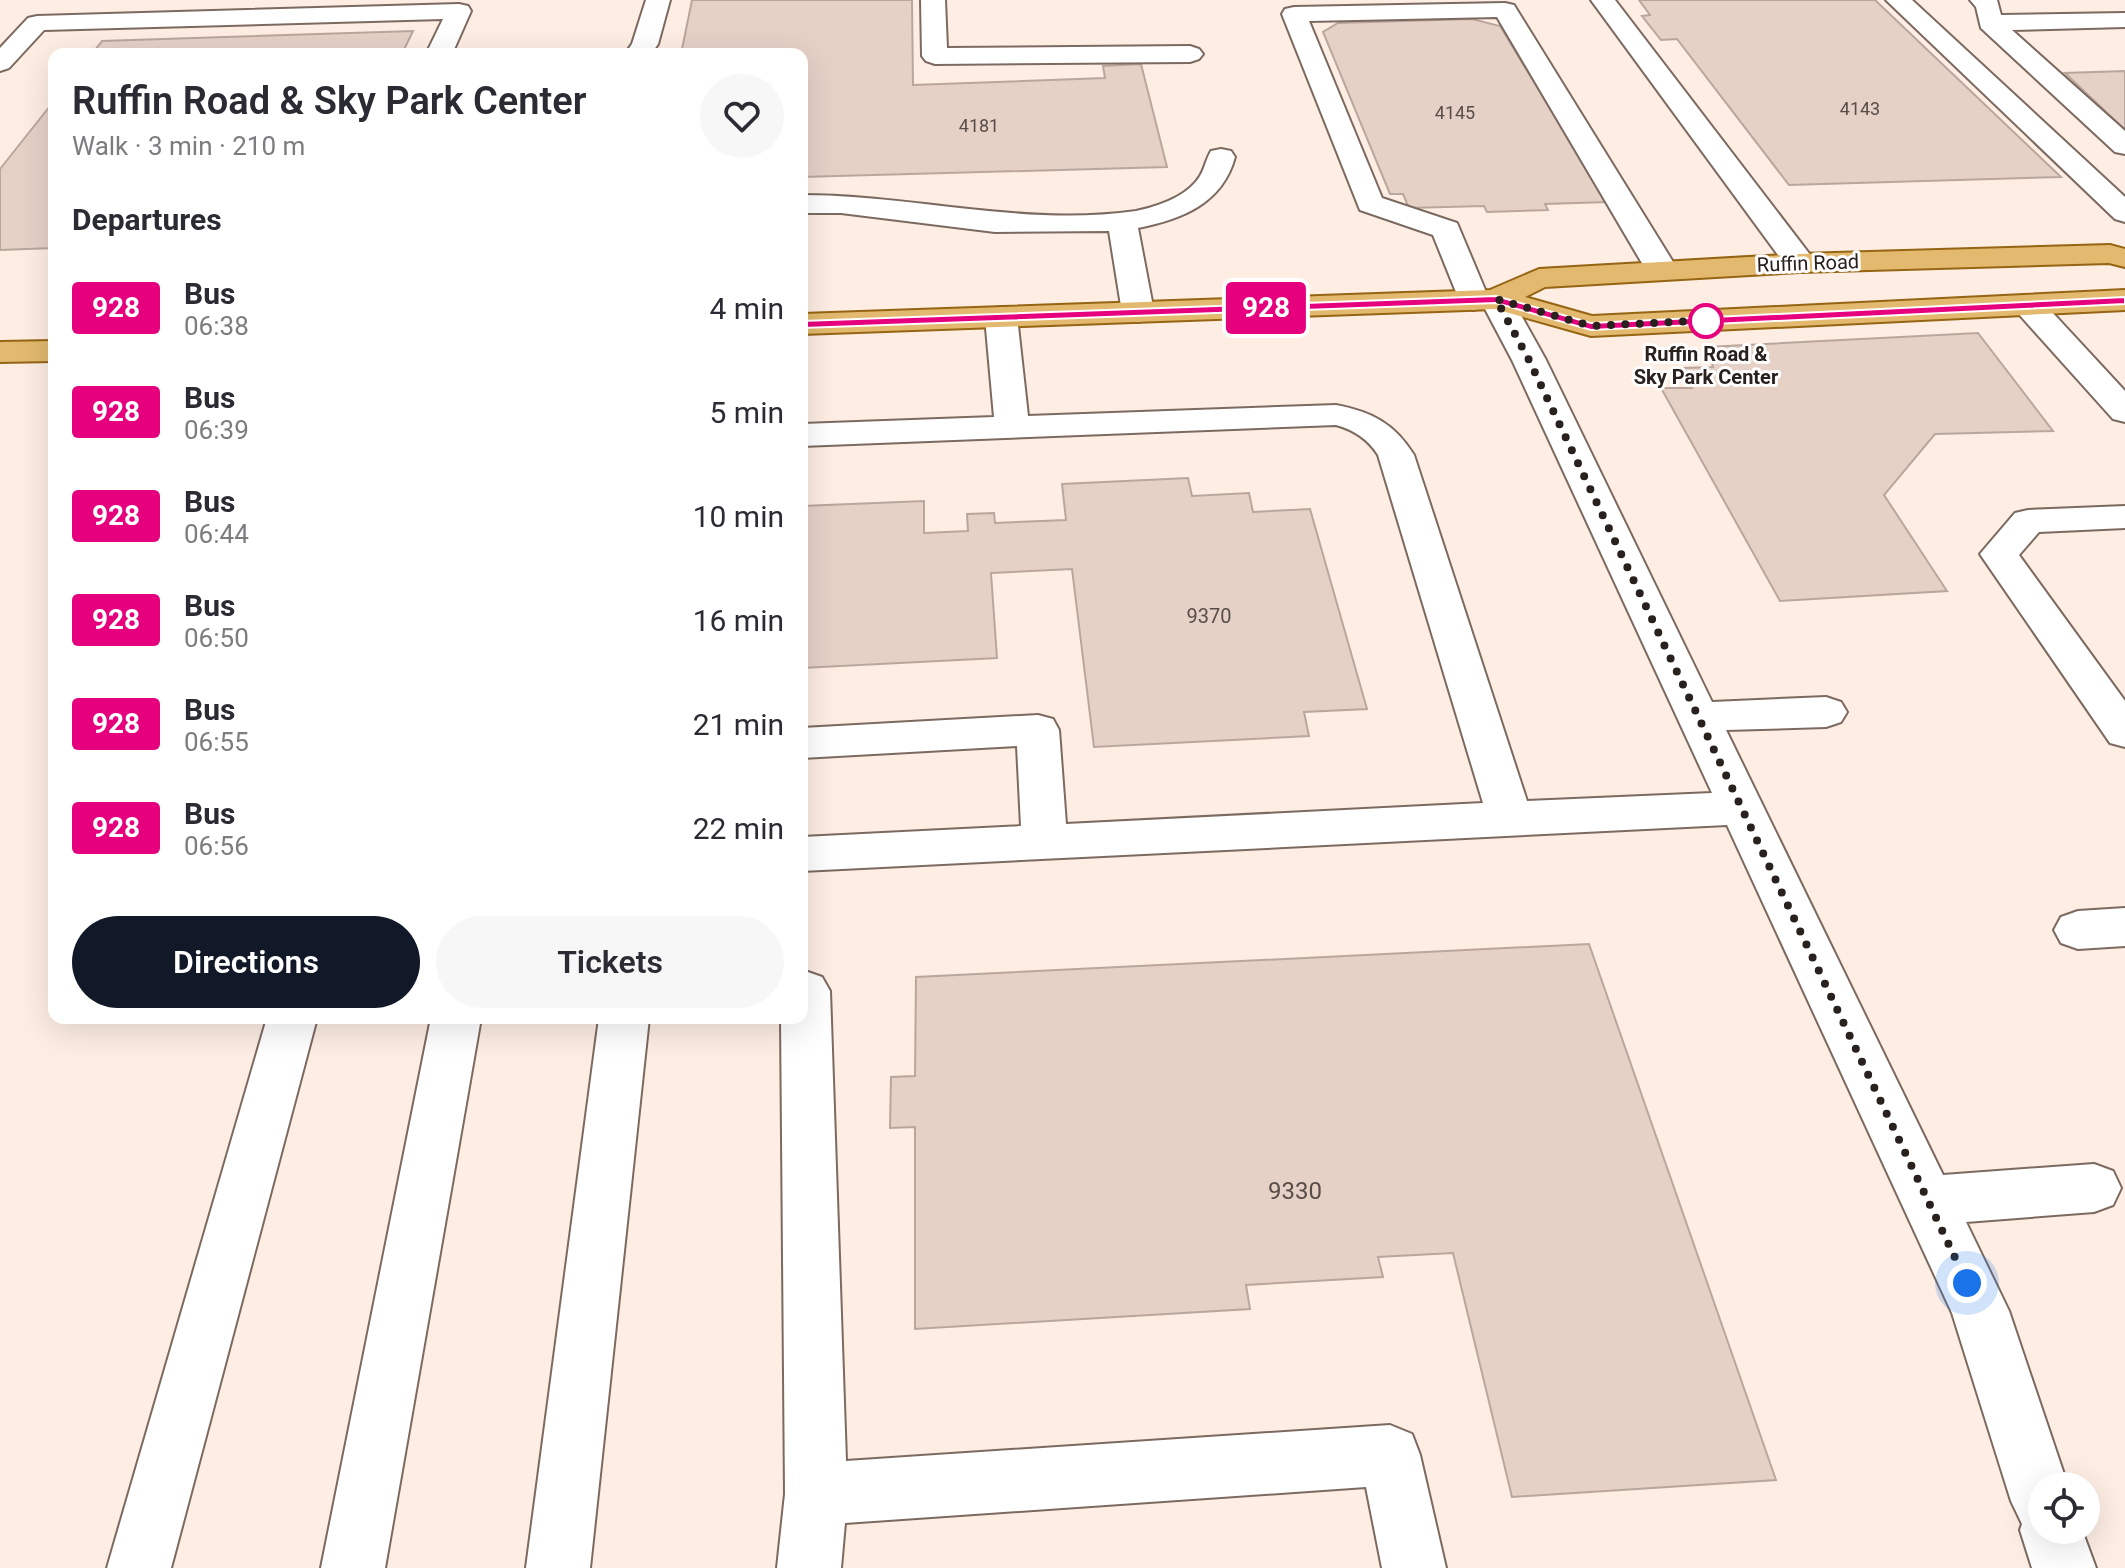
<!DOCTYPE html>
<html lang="en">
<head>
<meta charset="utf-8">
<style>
	:root { --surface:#fff; --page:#f7f7f7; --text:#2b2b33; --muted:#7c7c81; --accent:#111827 }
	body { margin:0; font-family:Roboto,sans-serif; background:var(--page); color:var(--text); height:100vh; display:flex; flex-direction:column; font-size:30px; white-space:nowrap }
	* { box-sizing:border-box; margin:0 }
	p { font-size:26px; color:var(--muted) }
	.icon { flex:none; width:44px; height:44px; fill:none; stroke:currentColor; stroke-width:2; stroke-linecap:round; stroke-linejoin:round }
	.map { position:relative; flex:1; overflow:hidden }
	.details { position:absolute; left:48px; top:48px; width:760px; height:976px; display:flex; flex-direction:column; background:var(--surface); border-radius:16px; box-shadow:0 8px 32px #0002 }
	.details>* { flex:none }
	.badge { padding:0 16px; border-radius:6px; font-size:28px; line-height:52px }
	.controls { position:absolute; left:2028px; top:1472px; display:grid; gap:16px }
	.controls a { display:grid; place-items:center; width:72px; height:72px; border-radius:50%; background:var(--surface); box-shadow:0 8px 32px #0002; font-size:40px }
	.you { position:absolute; width:40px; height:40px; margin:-20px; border:6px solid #fff; border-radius:50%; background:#1a73e8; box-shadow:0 0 0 12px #1a73e833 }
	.map>.badge { position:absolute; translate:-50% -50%; box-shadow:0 0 0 4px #fff }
	h2 { padding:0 24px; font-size:30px; line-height:72px }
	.round { display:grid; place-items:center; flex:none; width:84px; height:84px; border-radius:42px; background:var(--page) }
	.head { display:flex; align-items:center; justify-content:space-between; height:136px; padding:0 24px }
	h1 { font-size:38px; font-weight:600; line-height:60px }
	.action { display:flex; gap:16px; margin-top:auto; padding:16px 24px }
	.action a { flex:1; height:92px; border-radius:48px; background:var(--accent); color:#fff; font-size:32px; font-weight:600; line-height:92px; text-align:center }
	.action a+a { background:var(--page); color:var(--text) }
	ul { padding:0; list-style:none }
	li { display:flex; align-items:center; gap:24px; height:104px; padding:0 24px }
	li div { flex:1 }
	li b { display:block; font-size:30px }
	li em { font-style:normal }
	li .badge { min-width:88px; font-weight:700; text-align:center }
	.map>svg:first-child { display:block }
</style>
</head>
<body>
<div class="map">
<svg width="2125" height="1568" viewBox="0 0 2125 1568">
	<rect width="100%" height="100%" fill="#fdede3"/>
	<g fill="#e6d1c7" stroke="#baa69c" stroke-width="2">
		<polygon points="692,0 912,0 913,85 1105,78 1103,66 1141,64 1167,167 802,177 802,54 681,54"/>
		<polygon points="1639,0 1875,0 2061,177 1789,185 1677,39 1661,40 1642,16 1650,15"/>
		<polygon points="1472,19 1500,26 1607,202 1545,204 1548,210 1487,212 1484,206 1409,208 1403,194 1390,194 1323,32 1338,23"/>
		<polygon points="413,31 402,54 92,54 102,41"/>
		<polygon points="2125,71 2125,130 2065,73"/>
		<polygon points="54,101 54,248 0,250 0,169"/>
		<polygon points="1978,333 2053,431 1935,434 1884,495 1947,591 1780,601 1661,388 1692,388 1683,368 1713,367 1708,347"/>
		<polygon points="1188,478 1192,496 1249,493 1253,512 1310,509 1367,709 1304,712 1309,736 1094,747 1072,569 991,573 997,658 802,668 802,506 924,501 924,533 968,531 967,514 994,513 995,523 1066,520 1062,484"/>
		<polygon points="1589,944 1776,1480 1512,1497 1453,1253 1378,1257 1383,1277 1246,1285 1250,1309 915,1329 915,1127 890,1128 891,1077 915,1076 916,977"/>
	</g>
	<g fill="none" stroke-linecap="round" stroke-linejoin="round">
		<defs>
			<g id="minor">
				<polygon points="646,0 670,0 658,44 651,54 625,54 632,44"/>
				<polygon points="921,0 945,0 947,48 1190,46 1199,49 1203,54 1199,59 1190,62 935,64 926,61 922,56"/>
				<polygon points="1591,0 1615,0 1811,256 1815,263 1811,270 1800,272 1789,270"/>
				<polygon points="1886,0 1912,0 2125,197 2125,222 2115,219"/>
				<polygon points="1970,0 1997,0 2001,15 2125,13 2125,27 2012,30 2125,131 2125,154 2115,152 1981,28 1976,7"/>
				<path d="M1505,3L1514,5L1517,10L1678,270L1673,277L1662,279L1651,277L1646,270L1497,17L1309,21L1382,198L1457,223L1486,292L1496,289L1507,292L1512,299L1546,360L1712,702L1826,697L1841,702L1847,712L1841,722L1826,727L1726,730L1943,1175L2094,1164L2113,1171L2121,1188L2113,1205L2094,1212L1966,1222L2009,1311L2068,1486H2042V1530H2082L2096,1568H2032L2020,1530L2022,1524L2011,1501L1952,1313L1727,825L802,871V837L1021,826L1017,746L802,758V728L1038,715L1053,719L1059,730L1066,824L1483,803L1378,455C1368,439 1354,430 1336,425L802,446V424L994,417L985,317L990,310L1001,307L1012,310L1017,317L1028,416L1336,405C1372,412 1394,423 1414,455L1527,801L1712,793L1512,360L1484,307L1473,310L1462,307L1433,235L1360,210L1282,14L1285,9L1294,7Z"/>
				<polygon points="459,4 468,6 471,11 452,54 426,54 443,19 44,30 9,68 0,71 0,48 28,18 37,16"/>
				<path d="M1221,149L1231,151L1235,157C1222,204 1182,219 1138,228L1154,312L1149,319L1138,322L1127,319L1122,312L1109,231L995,232L841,213H802V195C914,195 1024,227 1136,211C1159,206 1188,196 1200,176C1205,168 1206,159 1211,151Z"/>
				<polygon points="2028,295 2039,298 2125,391 2125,422 2113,419 2017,312 2012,305 2017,298"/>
				<polygon points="2125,506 2125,528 2039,532 2019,555 2125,701 2125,747 2110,743 1980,554 2015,513 2028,510"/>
				<polygon points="2125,908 2125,946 2078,949 2061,943 2054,930 2061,917 2078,911"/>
				<polygon points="805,971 822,977 830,991 846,1461 1390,1425 1412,1434 1420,1455 1446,1568 1382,1568 1366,1487 845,1523 841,1568 777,1568 785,1494 781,1018 802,1018 802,972"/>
				<polygon points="267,1018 317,1018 171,1568 107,1568"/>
				<polygon points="431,1018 481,1018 385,1568 321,1568"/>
				<polygon points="599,1018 649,1018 590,1568 526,1568"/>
			</g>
			<g id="major">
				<polygon points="2110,245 2125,249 2125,267 2109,263 1800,272 1545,287 1525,297 1592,316 2125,290 2125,310 1591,336 1495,309 802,334 802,314 1490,290 1539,269 1800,254"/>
				<polygon points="54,341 54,361 0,362 0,342"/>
			</g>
		</defs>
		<use href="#minor" stroke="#7c6a61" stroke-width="4"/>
		<use href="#major" stroke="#956513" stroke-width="4"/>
		<use href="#minor" fill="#fff" fill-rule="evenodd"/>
		<use href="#major" fill="#e2b96e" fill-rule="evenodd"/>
	</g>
	<polygon fill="#e6007e" stroke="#fff" stroke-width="2" points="1496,296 1591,323 2125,297 2125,304 1591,330 1496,303 802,328 796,324 802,321"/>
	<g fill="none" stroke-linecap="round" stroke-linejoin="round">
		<polyline stroke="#28211d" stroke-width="8" stroke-dasharray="0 14.4" points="1706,321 1716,320 1591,326 1496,299 1529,360 1967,1283"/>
	</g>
	<circle fill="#fff" stroke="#e6007e" stroke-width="4" cx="1706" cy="321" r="16"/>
	<g text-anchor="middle" stroke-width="6" stroke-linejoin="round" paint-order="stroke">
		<g font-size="18" fill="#584d48">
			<text x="1860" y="115">4143</text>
			<text x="1455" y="119">4145</text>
			<text x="979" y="132">4181</text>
		</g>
		<g font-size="20" fill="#28211d" stroke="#fdfdfd">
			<text transform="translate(1808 263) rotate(-2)" y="7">Ruffin Road</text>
		</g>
		<g font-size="20" font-weight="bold" fill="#28211d" stroke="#fdfdfd">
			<text x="1706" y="361">Ruffin Road &amp;<tspan x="1706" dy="23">Sky Park Center</tspan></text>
		</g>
		<g font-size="20" fill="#584d48">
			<text x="1209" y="623">9370</text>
		</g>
		<g font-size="24" fill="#584d48">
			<text x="1295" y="1199">9330</text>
		</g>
	</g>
</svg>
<div class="controls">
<a><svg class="icon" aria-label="locate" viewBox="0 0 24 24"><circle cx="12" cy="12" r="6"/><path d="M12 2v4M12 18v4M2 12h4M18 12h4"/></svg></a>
</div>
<div class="you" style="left:1967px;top:1283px"></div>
<b class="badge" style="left:1266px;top:308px;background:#e6007e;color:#fff">928</b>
<section class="details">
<div class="head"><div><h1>Ruffin Road &amp; Sky Park Center</h1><p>Walk · 3 min · 210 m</p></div><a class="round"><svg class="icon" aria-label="heart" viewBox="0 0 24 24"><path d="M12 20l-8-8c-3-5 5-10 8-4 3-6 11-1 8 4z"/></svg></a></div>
<h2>Departures</h2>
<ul>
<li><span class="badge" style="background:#e6007e;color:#fff">928</span><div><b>Bus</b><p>06:38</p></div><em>4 min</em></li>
<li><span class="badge" style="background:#e6007e;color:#fff">928</span><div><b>Bus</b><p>06:39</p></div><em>5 min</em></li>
<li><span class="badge" style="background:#e6007e;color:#fff">928</span><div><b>Bus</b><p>06:44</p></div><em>10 min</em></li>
<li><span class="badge" style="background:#e6007e;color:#fff">928</span><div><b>Bus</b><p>06:50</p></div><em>16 min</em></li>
<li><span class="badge" style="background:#e6007e;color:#fff">928</span><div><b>Bus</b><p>06:55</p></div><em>21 min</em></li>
<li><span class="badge" style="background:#e6007e;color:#fff">928</span><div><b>Bus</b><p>06:56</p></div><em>22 min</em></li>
</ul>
<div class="action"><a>Directions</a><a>Tickets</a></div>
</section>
</div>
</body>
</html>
